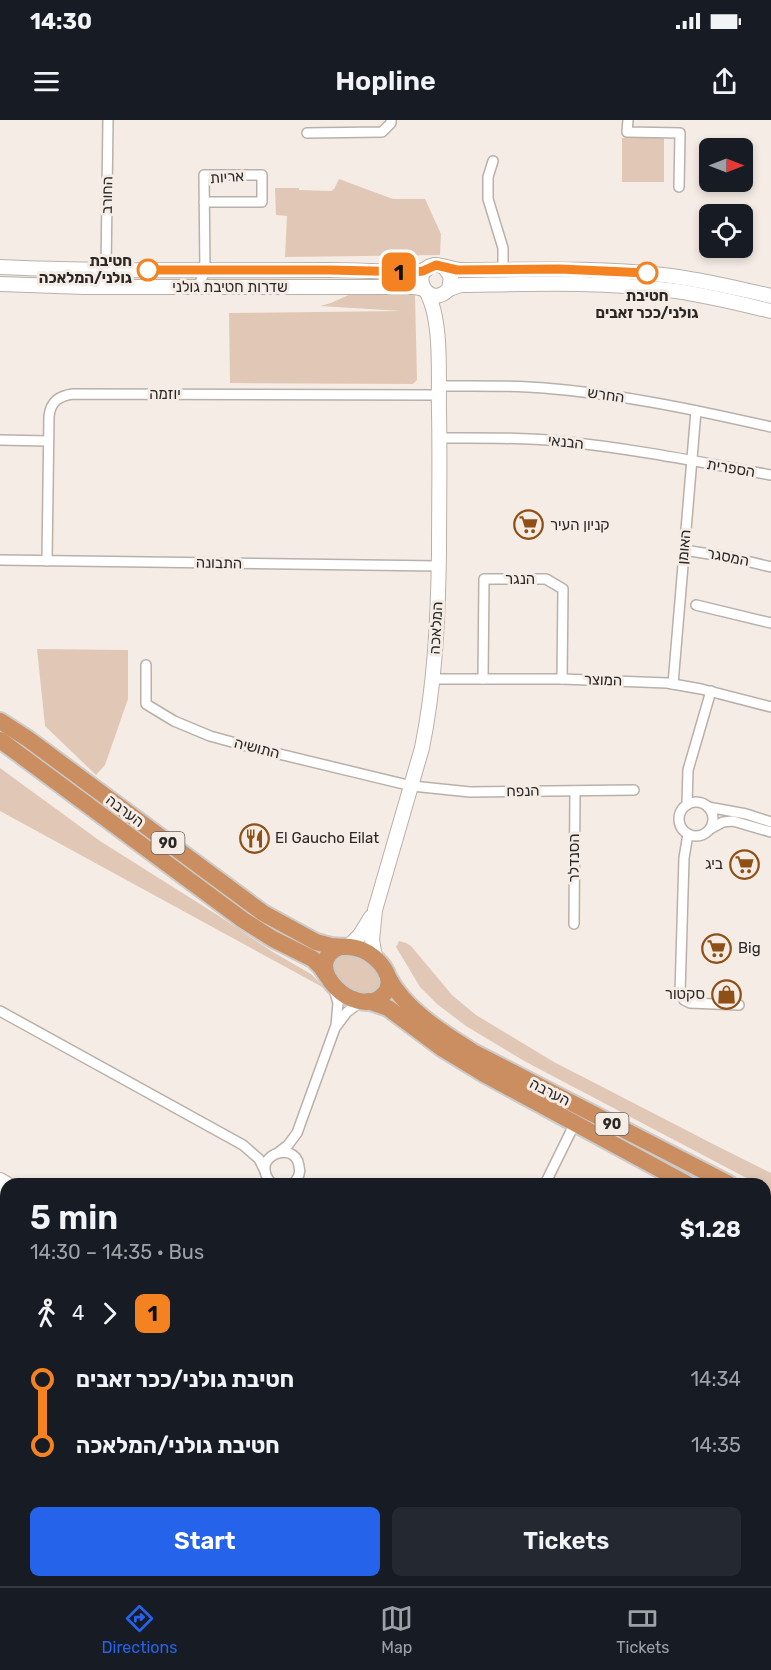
<!DOCTYPE html>
<html lang="en">
<head>
<meta charset="utf-8">
<style>
	:root { --surface:#171b24; --page:#242831; --text:#f1f3f6; --muted:#9ea1a6; --line:#363941; --accent:#2563eb }
	body { margin:0; font-family:Rubik,Heebo,sans-serif; background:var(--page); color:var(--text); height:100vh; display:flex; flex-direction:column; font-size:22px; white-space:nowrap }
	* { box-sizing:border-box; margin:0 }
	p { font-size:20px; color:var(--muted) }
	.icon { flex:none; width:33px; height:33px; fill:none; stroke:currentColor; stroke-width:2; stroke-linecap:round; stroke-linejoin:round }
	.map { position:relative; flex:1; overflow:hidden }
	.sheet { position:absolute; left:0px; top:1058px; width:771px; height:410px; display:flex; flex-direction:column; background:var(--surface); border-radius:18px 18px 0 0; box-shadow:0 3px 9px #0003 }
	.sheet>* { flex:none }
	.badge { padding:0 12px; border-radius:9px; font-size:21px; line-height:39px }
	.needle { width:39px; rotate:90deg }
	.tools { position:absolute; left:699px; top:18px; display:grid; gap:12px }
	.tools a { display:grid; place-items:center; width:54px; height:54px; border-radius:9px; background:var(--surface); box-shadow:0 3px 9px #0003; font-size:30px }
	.map>.badge { position:absolute; translate:-50% -50%; box-shadow:0 0 0 3px #fff }
	.legs { display:flex; align-items:center; gap:9px; height:66px; padding:0 30px; font-size:20px }
	.legs p { margin-inline-start:auto }
	.overview { display:flex; align-items:center; justify-content:space-between; height:102px; padding:0 30px }
	h1 { font-size:33px; font-weight:600; line-height:45px }
	.primary-button { display:flex; gap:12px; margin-top:auto; padding:12px 30px }
	.primary-button a { flex:1; height:69px; border-radius:9px; background:var(--accent); color:#fff; font-size:24px; font-weight:600; line-height:69px; text-align:center }
	.primary-button a+a { background:var(--page); color:var(--text) }
	ul { padding:0 30px; list-style:none }
	li { display:flex; align-items:center; gap:21px; height:66px; font-size:22px }
	li i { display:grid; place-items:center; width:9px; height:100%; margin:0 8px; background:currentColor }
	li i::after { content:''; width:15px; height:15px; margin:-8px; border:4px solid; border-radius:50%; background:var(--surface) }
	li p { margin-inline-start:auto }
	li:first-child i { background:linear-gradient(#0000 50%,currentColor 0) }
	li:last-child i { background:linear-gradient(currentColor 50%,#0000 0) }
	.status { display:flex; justify-content:space-between; align-items:center; height:42px; padding:0 30px; background:var(--surface); direction:ltr }
	.status svg { height:16px; fill:currentColor }
	header { display:flex; justify-content:space-between; align-items:center; height:78px; padding:0 30px; background:var(--surface); font-size:27px; font-weight:600 }
	.tabs { display:flex; justify-content:space-around; align-items:center; height:84px; border-top:2px solid var(--line); background:var(--surface); font-size:16px; color:var(--muted) }
	.tabs a { display:grid; justify-items:center; gap:3px }
	.tabs .current { color:var(--accent) }
	.map>svg:first-child { display:block }
</style>
</head>
<body>
<div class="status"><b>14:30</b><svg viewBox="0 0 49 12"><path d="M0 12V9h3v3zM5 12V6h3v6zM10 12V3h3v9zM15 12V0h3v12zM26 1h20v11H26zM47 4h2v5h-2z"/></svg></div>
<header><svg class="icon" aria-label="menu" viewBox="0 0 24 24"><path d="M4 6h16M4 12h16M4 18h16"/></svg>Hopline<svg class="icon" aria-label="share" viewBox="0 0 24 24"><path d="M12 15V3M7 8l5-5 5 5M5 13v7h14v-7"/></svg></header>
<div class="map">
<svg width="771" height="1466" viewBox="0 0 771 1466">
	<rect width="100%" height="100%" fill="#f5ece5"/>
	<g fill="#e1c8b6">
		<rect x="622" y="18" width="42" height="44"/>
		<polygon points="339,59 393,79 425,79 441,114 440,135 285,137 287,96 276,95 275,68 299,68 299,70 331,71 334,69"/>
		<polygon points="353,173 415,174 417,260 413,264 230,263 229,193 401,191 320,186 331,183"/>
		<polygon points="37,529 128,530 128,579 105,645 96,655 45,606"/>
		<polygon points="0,648 100,721 219,796 273,832 311,854 326,869 0,691"/>
		<polygon points="399,821 406,823 411,826 452,875 476,895 554,942 713,1024 771,1053 771,1071 765,1068 765,1064 756,1063 526,942 466,906 437,884 420,867 396,827"/>
		<polygon points="356,833 382,854 379,872 358,875 332,854 334,836"/>
	</g>
	<g fill="#b79175" stroke="#8d715d" stroke-width="1.5">
		<polygon points="0,1165 6,1168 6,1367 0,1394"/>
		<polygon points="13,1461 120,1461 119,1466 12,1466"/>
		<polygon points="136,1461 352,1461 350,1466 135,1466"/>
	</g>
	<g fill="none" stroke-linecap="round" stroke-linejoin="round">
		<defs>
			<g id="street">
				<polyline points="628,0 627,12 680,13 679,67"/>
				<polyline points="307,13 382,12 391,3 391,0"/>
				<polyline points="493,41 488,57 488,79 503,128 503,149"/>
				<polyline points="106,150 108,0"/>
				<polyline points="198,167 205,151 204,55 262,55 262,82 204,82"/>
				<path d="M438,266C474,266 509,265 544,268C621,274 696,290 771,307"/>
				<path d="M439,318C479,318 519,317 558,321C630,328 700,342 771,355"/>
				<polyline points="0,320 48,321"/>
				<polyline points="684,430 734,438 771,447"/>
				<polyline points="0,440 438,446"/>
				<path d="M47,441L49,296C51,281 59,276 73,274L438,275"/>
				<polyline points="696,485 771,503"/>
				<polyline points="146,545 146,584 174,601 210,616 250,627 412,666 470,672 634,670"/>
				<polyline points="433,559 562,559 667,563 701,569 771,587"/>
				<polyline points="483,559 484,459 546,459 563,469 562,559"/>
				<polyline points="673,564 696,291"/>
				<circle cx="696" cy="699" r="17"/>
				<polyline points="687,685 688,650 711,571"/>
				<polyline points="708,687 746,694 771,702"/>
				<polyline points="710,709 723,702 733,701 771,712"/>
				<polyline points="688,714 684,738 680,873 684,880 690,883 739,885"/>
				<polyline points="574,804 575,671"/>
				<polyline points="334,869 338,883 336,906"/>
				<polyline points="0,891 243,1025 259,1039 265,1051"/>
				<polyline points="279,1032 288,1025 297,1013 335,908 347,892 362,881"/>
				<path d="M272,1064C247,1037 295,1018 299,1046C301,1053 298,1059 293,1064"/>
				<polyline points="545,1064 575,1003"/>
			</g>
			<g id="secondary">
				<path d="M0,147C109,152 218,150 326,150C356,150 385,152 414,152L426,150"/>
				<path d="M445,148L451,157L449,169C427,192 408,150 434,145C441,144 452,150 461,150C528,150 595,147 663,155C700,159 735,168 771,176"/>
				<polyline points="0,164 84,167 414,167 424,169"/>
				<path d="M449,169L461,165C530,164 599,161 668,170C703,174 737,183 771,191"/>
				<polyline points="348,827 360,815 371,797"/>
				<path d="M375,837L372,820L375,790L422,628C435,564 438,499 439,433C439,386 440,339 439,292C438,258 443,200 426,171"/>
				<polyline points="0,1060 7,1064"/>
				<polyline points="0,1072 6,1075"/>
				<polyline points="763,1461 771,1466"/>
			</g>
			<g id="highway">
				<polyline points="0,601 28,619 263,793 316,822 331,826 345,827"/>
				<polyline points="0,620 243,800 273,819 313,839 321,847 327,856"/>
				<path d="M340,827C348,826 355,827 362,830C378,836 400,861 382,876C355,900 298,844 340,827Z"/>
				<path d="M388,857C406,891 442,912 473,932L729,1064"/>
				<polyline points="368,881 388,888 443,929 484,954 687,1064"/>
				<polyline points="765,1082 771,1085"/>
				<polyline points="765,1108 771,1111"/>
			</g>
		</defs>
		<use href="#street" stroke="#b9b0aa" stroke-width="12"/>
		<use href="#secondary" stroke="#b9b0aa" stroke-width="16"/>
		<use href="#highway" stroke="#cccbca" stroke-width="20"/>
		<use href="#street" stroke="#fff" stroke-width="9"/>
		<use href="#secondary" stroke="#fff" stroke-width="14"/>
		<use href="#highway" stroke="#ca8e61" stroke-width="16"/>
	</g>
	<g fill="none" stroke-linecap="round" stroke-linejoin="round">
		<defs>
			<polyline id="line-1" points="148,150 329,150 414,152 423,151 436,145 457,150 560,149 647,153"/>
		</defs>
		<use href="#line-1" stroke="#fff" stroke-width="14"/>
		<use href="#line-1" stroke="#f58220" stroke-width="9"/>
	</g>
	<defs>
		<symbol id="supermarket-ring" viewBox="-11 -11 22 22"><circle r="9.5" fill="#f5ece5" stroke="#8f5017" stroke-width="1.5"/><path d="M-6-5.5h2.5l.6 2H6L4.5 2H-2.5L-4.4-4H-6ZM-1.5 3.2a1.3 1.3 0 1 0 .1 0ZM3 3.2a1.3 1.3 0 1 0 .1 0Z" fill="#8f5017"/></symbol>
		<symbol id="restaurant-ring" viewBox="-11 -11 22 22"><circle r="9.5" fill="#f5ece5" stroke="#8f5017" stroke-width="1.5"/><path d="M-5-6h1v4h1v-4h1v4h1v-4h1v5L-1.5 .5V6h-2V.5L-5-1ZM5-6V6H3V1.5H1.5Q1.5-4 5-6Z" fill="#8f5017"/></symbol>
		<symbol id="shop-ring" viewBox="-11 -11 22 22"><circle r="9.5" fill="#f5ece5" stroke="#8f5017" stroke-width="1.5"/><path d="M-5-2.5h2.3a2.7 3.5 0 0 1 5.4 0H5L5.5 6h-11ZM-1.5-2.5h3a1.5 2.3 0 0 0-3 0Z" fill="#8f5017"/></symbol>
	</defs>
	<g fill-rule="evenodd">
		<use href="#supermarket-ring" x="512" y="388" width="33" height="33"/>
		<use href="#restaurant-ring" x="238" y="702" width="33" height="33"/>
		<use href="#supermarket-ring" x="728" y="728" width="33" height="33"/>
		<use href="#supermarket-ring" x="700" y="812" width="33" height="33"/>
		<use href="#shop-ring" x="710" y="858" width="33" height="33"/>
	</g>
	<g fill="#fff" stroke="#f58220" stroke-width="3">
		<circle cx="148" cy="150" r="10"/>
		<circle cx="647" cy="153" r="10"/>
	</g>
	<g text-anchor="middle" stroke-width="6" stroke-linejoin="round" paint-order="stroke">
		<g fill="#f5ece5" stroke="#67625e" stroke-width="1.5">
			<rect x="151.5" y="712" width="33" height="22" rx="4.5"/>
			<rect x="595.5" y="993" width="33" height="22" rx="4.5"/>
		</g>
		<g font-size="14" font-weight="bold" fill="#2a2724">
			<text x="168" y="728">90</text>
			<text x="612" y="1009">90</text>
		</g>
		<g font-size="15" fill="#2a2724" stroke="#f5ece5">
			<text transform="translate(227 57) rotate(-4)" y="5">אריות</text>
			<text transform="translate(107 75) rotate(-89)" y="5">החורב</text>
			<text x="230" y="172">שדרות חטיבת גולני</text>
			<text x="165" y="279">יוזמה</text>
			<text transform="translate(606 275) rotate(8)" y="5">החרש</text>
			<text transform="translate(566 322) rotate(6)" y="5">הבנאי</text>
			<text transform="translate(731 348) rotate(10)" y="5">הספרית</text>
			<text transform="translate(684 427) rotate(-85)" y="5">האומן</text>
			<text transform="translate(728 437) rotate(11)" y="5">המסגר</text>
			<text transform="translate(219 443) rotate(1)" y="5">התבונה</text>
			<text x="520" y="464">הנגר</text>
			<text transform="translate(436 508) rotate(-87)" y="5">המלאכה</text>
			<text transform="translate(603 560) rotate(2)" y="5">המוצר</text>
			<text transform="translate(257 628) rotate(14)" y="5">התושיה</text>
			<text transform="translate(523 671) rotate(-1)" y="5">הנפח</text>
			<text transform="translate(125 691) rotate(37)" y="5">הערבה</text>
			<text transform="translate(574 738) rotate(-90)" y="5">הסנדלר</text>
			<text transform="translate(550 972) rotate(27)" y="5">הערבה</text>
		</g>
		<g font-size="15" font-weight="bold" fill="#2a2724" stroke="#f5ece5" text-anchor="end">
			<text x="132" y="146">חטיבת<tspan x="132" dy="17">גולני/המלאכה</tspan></text>
			<text x="647" y="181" text-anchor="middle">חטיבת<tspan x="647" dy="17">גולני/ככר זאבים</tspan></text>
		</g>
		<g font-size="15" fill="#2a2724" stroke="#f5ece5" text-anchor="start">
			<text x="550" y="410">קניון העיר</text>
			<text x="275" y="723">El Gaucho Eilat</text>
			<text x="723" y="749" text-anchor="end">ביג</text>
			<text x="738" y="833">Big</text>
			<text x="705" y="879" text-anchor="end">סקטור</text>
		</g>
	</g>
</svg>
<div class="tools">
<a><svg class="needle" viewBox="-14 -14 28 28"><path d="M0-13l5 13h-10z" fill="#e53935"/><path d="M0 13l5-13h-10z" fill="#9ea1a6"/></svg></a>
<a><svg class="icon" aria-label="locate" viewBox="0 0 24 24"><circle cx="12" cy="12" r="6"/><path d="M12 2v4M12 18v4M2 12h4M18 12h4"/></svg></a>
</div>
<b class="badge" style="left:399px;top:152px;background:#f58220;color:#111">1</b>
<section class="sheet">
<div class="overview"><div><h1>5 min</h1><p>14:30 – 14:35 · Bus</p></div><b>$1.28</b></div>
<div class="legs"><svg class="icon" aria-label="walk" viewBox="0 0 24 24"><circle cx="13" cy="4" r="2"/><path d="M13 8l-2 6 4 7M11 14l-3 7M7 12l3-4h3l4 4"/></svg>4<svg class="icon" aria-label="forward" viewBox="0 0 24 24"><path d="M9 5l7 7-7 7"/></svg><b class="badge" style="background:#f58220;color:#111">1</b></div>
<ul>
<li><i style="color:#f58220"></i><b>חטיבת גולני/ככר זאבים</b><p>14:34</p></li>
<li><i style="color:#f58220"></i><b>חטיבת גולני/המלאכה</b><p>14:35</p></li>
</ul>
<div class="primary-button"><a>Start</a><a>Tickets</a></div>
</section>
</div>
<nav class="tabs">
<a class="current"><svg class="icon" aria-label="directions" viewBox="0 0 24 24"><path d="M12 3l9 9-9 9-9-9zM9 14v-3h6M13 9l2 2-2 2"/></svg>Directions</a>
<a><svg class="icon" aria-label="map" viewBox="0 0 24 24"><path d="M3 6l6-2 6 2 6-2v14l-6 2-6-2-6 2zM9 4v14M15 6v14"/></svg>Map</a>
<a><svg class="icon" aria-label="tickets" viewBox="0 0 24 24"><path d="M3 7h18v10H3zM15 7v10"/></svg>Tickets</a>
</nav>
</body>
</html>
